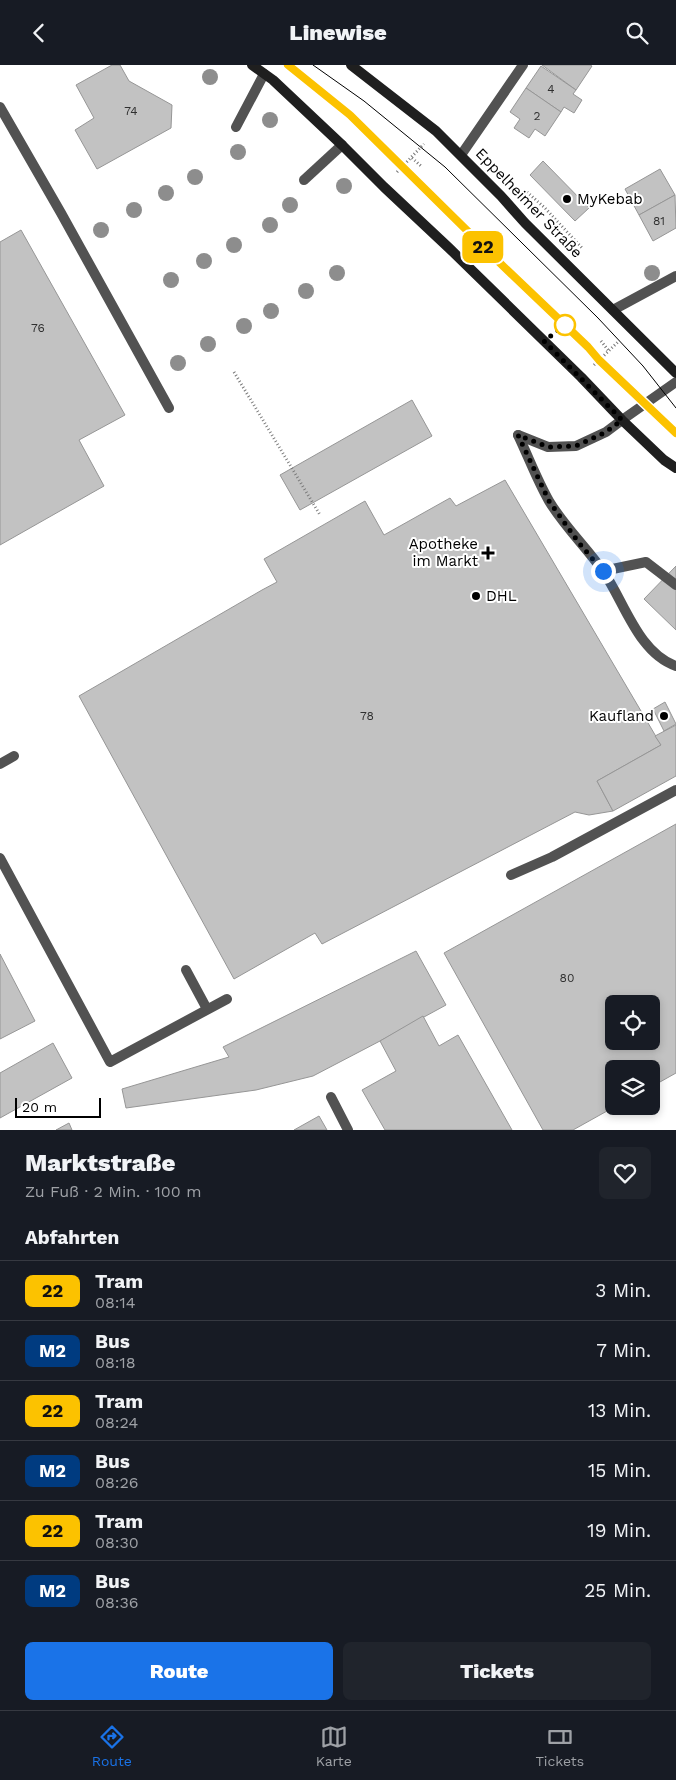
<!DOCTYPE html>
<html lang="de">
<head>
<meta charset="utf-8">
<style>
	:root { --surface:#171b24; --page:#20242c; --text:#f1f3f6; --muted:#9ea1a6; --line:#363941; --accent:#1a73e8 }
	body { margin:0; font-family:"Work Sans",sans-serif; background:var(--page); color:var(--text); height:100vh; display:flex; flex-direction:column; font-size:19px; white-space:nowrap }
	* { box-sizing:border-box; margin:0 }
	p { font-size:16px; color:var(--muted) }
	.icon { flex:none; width:28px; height:28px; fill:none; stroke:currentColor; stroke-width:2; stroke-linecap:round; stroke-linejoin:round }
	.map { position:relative; height:1065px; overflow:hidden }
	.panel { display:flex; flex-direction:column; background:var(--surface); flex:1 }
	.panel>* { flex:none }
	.badge { padding:0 10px; border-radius:8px; font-size:18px; line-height:32px }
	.fabs { position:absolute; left:605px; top:930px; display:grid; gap:10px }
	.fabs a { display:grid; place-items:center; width:55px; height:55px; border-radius:8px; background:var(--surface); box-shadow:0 2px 8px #0003; font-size:25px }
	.scale { position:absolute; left:15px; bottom:12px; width:86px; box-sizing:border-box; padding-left:5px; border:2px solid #000; border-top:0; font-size:14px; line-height:18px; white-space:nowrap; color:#000; -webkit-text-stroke:4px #fff; paint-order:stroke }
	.you { position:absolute; width:25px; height:25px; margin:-12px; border:4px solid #fff; border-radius:50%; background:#1a73e8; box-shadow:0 0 0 8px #1a73e833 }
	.map>.badge { position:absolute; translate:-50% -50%; box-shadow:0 0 0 2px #fff }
	h2 { padding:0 25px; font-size:19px; line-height:45px }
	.round { display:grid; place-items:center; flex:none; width:52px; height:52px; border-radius:8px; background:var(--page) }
	.head { display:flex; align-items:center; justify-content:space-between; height:85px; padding:0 25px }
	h1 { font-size:24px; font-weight:800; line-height:38px }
	.cta { display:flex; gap:10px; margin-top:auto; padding:10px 25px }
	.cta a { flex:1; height:58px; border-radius:8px; background:var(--accent); color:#fff; font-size:20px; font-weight:800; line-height:58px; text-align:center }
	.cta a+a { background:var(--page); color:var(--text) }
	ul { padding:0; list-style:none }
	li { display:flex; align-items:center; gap:15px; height:60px; padding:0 25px; border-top:1px solid var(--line) }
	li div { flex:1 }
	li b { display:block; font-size:19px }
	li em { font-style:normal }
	li .badge { min-width:55px; font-weight:700; text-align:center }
	header { display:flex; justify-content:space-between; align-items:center; height:65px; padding:0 25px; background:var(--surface); font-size:22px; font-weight:800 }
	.tabs { display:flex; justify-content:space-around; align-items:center; height:70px; border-top:1px solid var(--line); background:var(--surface); font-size:14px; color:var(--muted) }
	.tabs a { display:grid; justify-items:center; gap:2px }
	.tabs .on { color:var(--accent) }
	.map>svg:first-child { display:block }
</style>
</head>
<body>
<header><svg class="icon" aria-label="back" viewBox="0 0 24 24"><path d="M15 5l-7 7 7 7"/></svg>Linewise<svg class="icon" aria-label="search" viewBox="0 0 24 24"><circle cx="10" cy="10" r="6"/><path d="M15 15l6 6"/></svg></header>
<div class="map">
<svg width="676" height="1065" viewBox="0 0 676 1065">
	<rect width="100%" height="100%" fill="#fff"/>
	<g fill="#c2c2c2" stroke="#969696" fill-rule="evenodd">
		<polygon points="112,0 120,0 129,16 172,40 171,63 97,104 75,65 94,53 76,20"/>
		<polygon points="542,0 590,0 592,1 576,25"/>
		<polygon points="541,1 576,25 573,29 582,35 574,48 564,42 561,47 526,23"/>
		<polygon points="526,23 561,47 545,71 535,64 529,73 514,63 520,54 510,47"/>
		<polygon points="543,96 589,143 575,156 530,110"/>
		<polygon points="660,104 675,130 639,150 625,124"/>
		<polygon points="675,130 676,163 653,176 639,150"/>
		<polygon points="21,165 125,350 79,375 104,421 0,480 0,177"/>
		<polygon points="412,335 432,371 300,445 280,410"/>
		<polygon points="505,415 661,680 597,716 613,746 589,750 575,747 322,879 315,868 234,914 79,631 262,525 277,517 264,494 365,436 384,470 450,433 456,441"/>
		<polygon points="676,501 676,565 644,534"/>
		<polygon points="665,637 676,659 664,666 653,644"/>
		<polygon points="676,660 676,711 613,746 597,716 661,680 655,671"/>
		<path d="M676,759V1008L651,1022V1004H614V1041H616L573,1065H543L444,888ZM614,939H651V976H614Z"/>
		<polygon points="416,886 446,940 380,976 313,1011 256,1025 126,1043 122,1024 229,992 223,982"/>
		<polygon points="0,889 35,956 0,974"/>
		<polygon points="423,951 439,981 458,970 512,1065 385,1065 362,1025 396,1006 380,976"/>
		<polygon points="53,978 72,1013 0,1053 0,1008"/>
		<polygon points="319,1051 327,1065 294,1065"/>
		<polygon points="69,1058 72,1065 56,1065"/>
	</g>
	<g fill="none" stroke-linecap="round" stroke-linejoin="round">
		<g stroke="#747474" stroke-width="3" stroke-dasharray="1 2.5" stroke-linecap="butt">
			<polyline points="412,93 421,101"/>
			<polyline points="397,107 424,79"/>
			<polyline points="527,127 545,143 582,183"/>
			<polyline points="601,276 608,285"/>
			<polyline points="594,300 619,276"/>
			<polyline points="234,307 320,450"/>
		</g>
		<g stroke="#525252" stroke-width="10">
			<polyline points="0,42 61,148 169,343"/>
			<polyline points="236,62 264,9"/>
			<polyline points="304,115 342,80"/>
			<polyline points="613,245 676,211"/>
			<path d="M518,370C528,391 537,415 549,436C564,461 586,482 603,506C624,536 638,588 676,601"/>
			<polyline points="518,370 548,382 576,381 606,367 622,355"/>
			<polyline points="603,506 646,497 676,520"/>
			<polyline points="0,699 14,691"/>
			<polyline points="0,793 110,997 227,934"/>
			<polyline points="511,810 552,792 676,725"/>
			<polyline points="186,905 207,944"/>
			<polyline points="331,1032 348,1065"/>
		</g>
		<g stroke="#525252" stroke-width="10">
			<polyline points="461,90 523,0"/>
			<polyline points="622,355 676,317"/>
		</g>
		<g stroke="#1f1f1f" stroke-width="10">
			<polyline points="252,0 273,15 342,80 384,122 449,183 581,312 622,355 664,395 676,403"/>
			<polyline points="351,0 436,66 501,131 525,158 676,308"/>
		</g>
		<g stroke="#000" stroke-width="1">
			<polyline points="288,0 350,50 503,202 588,282 599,295 676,368"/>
			<polyline points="313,0 364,36 445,102 598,253 643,301 676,343"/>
		</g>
	</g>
	<g fill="#8d8d8d">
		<circle cx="210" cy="12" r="8"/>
		<circle cx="270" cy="55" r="8"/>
		<circle cx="238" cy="87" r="8"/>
		<circle cx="195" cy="112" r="8"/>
		<circle cx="344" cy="121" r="8"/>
		<circle cx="166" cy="128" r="8"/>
		<circle cx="290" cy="140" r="8"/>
		<circle cx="134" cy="145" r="8"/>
		<circle cx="270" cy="160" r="8"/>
		<circle cx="101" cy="165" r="8"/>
		<circle cx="234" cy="180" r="8"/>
		<circle cx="204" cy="196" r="8"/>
		<circle cx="337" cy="208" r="8"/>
		<circle cx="652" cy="208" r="8"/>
		<circle cx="171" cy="215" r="8"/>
		<circle cx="306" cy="226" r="8"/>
		<circle cx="271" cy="246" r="8"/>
		<circle cx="244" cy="261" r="8"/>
		<circle cx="208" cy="279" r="8"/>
		<circle cx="178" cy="298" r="8"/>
	</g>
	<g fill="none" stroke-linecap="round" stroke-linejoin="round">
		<defs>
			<polyline id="line" points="288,0 350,50 504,202 588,282 599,295 676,368"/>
		</defs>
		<use href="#line" stroke="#fff" stroke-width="11"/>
		<use href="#line" stroke="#fcc200" stroke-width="8"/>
		<polyline stroke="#000" stroke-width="5" stroke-dasharray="0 9" points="565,260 544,276 622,355 606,367 576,381 548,382 518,370 549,436 579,478 603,506"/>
	</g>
	<g fill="#000" stroke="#fff" stroke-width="2">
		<circle cx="567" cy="134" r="5"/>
		<path d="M485.5 480.5h5v5h5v5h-5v5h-5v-5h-5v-5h5z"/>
		<circle cx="476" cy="531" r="5"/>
		<circle cx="664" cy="651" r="5"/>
	</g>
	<circle fill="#fff" stroke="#fcc200" stroke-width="2.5" cx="565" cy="260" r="10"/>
	<g text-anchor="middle" stroke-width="4" stroke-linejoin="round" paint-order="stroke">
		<g font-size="12" fill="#303030">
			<text x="551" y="28">4</text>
			<text x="131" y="50">74</text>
			<text x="537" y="55">2</text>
			<text x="659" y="160">81</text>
			<text x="38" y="267">76</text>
			<text x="367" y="655">78</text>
			<text x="567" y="917">80</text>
		</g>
		<g font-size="15" fill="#000" stroke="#fff" text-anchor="start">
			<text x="577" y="139">MyKebab</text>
			<text x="478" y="484" text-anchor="end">Apotheke<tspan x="478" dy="17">im Markt</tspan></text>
			<text x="486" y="536">DHL</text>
			<text x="654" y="656" text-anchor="end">Kaufland</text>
		</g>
		<g font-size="15" fill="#000" stroke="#fff">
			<text transform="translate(529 138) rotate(46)" y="5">Eppelheimer Straße</text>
		</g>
	</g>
</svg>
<div class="fabs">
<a><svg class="icon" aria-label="locate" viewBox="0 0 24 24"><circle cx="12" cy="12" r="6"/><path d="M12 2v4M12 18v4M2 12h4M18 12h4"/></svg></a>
<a><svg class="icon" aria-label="layers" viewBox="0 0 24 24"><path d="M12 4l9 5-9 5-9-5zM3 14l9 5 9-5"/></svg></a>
</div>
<div class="scale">20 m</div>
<div class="you" style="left:603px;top:506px"></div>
<b class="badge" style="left:483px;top:182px;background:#fcc200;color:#111">22</b>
</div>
<section class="panel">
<div class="head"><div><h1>Marktstraße</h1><p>Zu Fuß · 2 Min. · 100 m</p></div><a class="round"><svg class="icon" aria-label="heart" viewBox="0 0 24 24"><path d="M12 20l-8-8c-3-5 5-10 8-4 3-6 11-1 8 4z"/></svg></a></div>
<h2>Abfahrten</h2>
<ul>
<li><span class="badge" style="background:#fcc200;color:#111">22</span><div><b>Tram</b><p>08:14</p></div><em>3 Min.</em></li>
<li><span class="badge" style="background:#003b80;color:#fff">M2</span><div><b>Bus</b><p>08:18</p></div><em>7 Min.</em></li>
<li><span class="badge" style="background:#fcc200;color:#111">22</span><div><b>Tram</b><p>08:24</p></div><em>13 Min.</em></li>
<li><span class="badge" style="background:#003b80;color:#fff">M2</span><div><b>Bus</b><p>08:26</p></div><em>15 Min.</em></li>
<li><span class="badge" style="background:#fcc200;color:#111">22</span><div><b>Tram</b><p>08:30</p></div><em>19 Min.</em></li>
<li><span class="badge" style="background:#003b80;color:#fff">M2</span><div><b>Bus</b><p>08:36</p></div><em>25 Min.</em></li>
</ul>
<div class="cta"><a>Route</a><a>Tickets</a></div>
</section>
<nav class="tabs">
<a class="on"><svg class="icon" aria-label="directions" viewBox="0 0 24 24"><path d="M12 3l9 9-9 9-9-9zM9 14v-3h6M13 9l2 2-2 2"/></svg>Route</a>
<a><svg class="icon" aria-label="map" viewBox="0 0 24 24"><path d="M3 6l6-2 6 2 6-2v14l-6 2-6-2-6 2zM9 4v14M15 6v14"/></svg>Karte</a>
<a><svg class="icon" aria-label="tickets" viewBox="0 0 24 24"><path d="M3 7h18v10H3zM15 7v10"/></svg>Tickets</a>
</nav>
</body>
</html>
